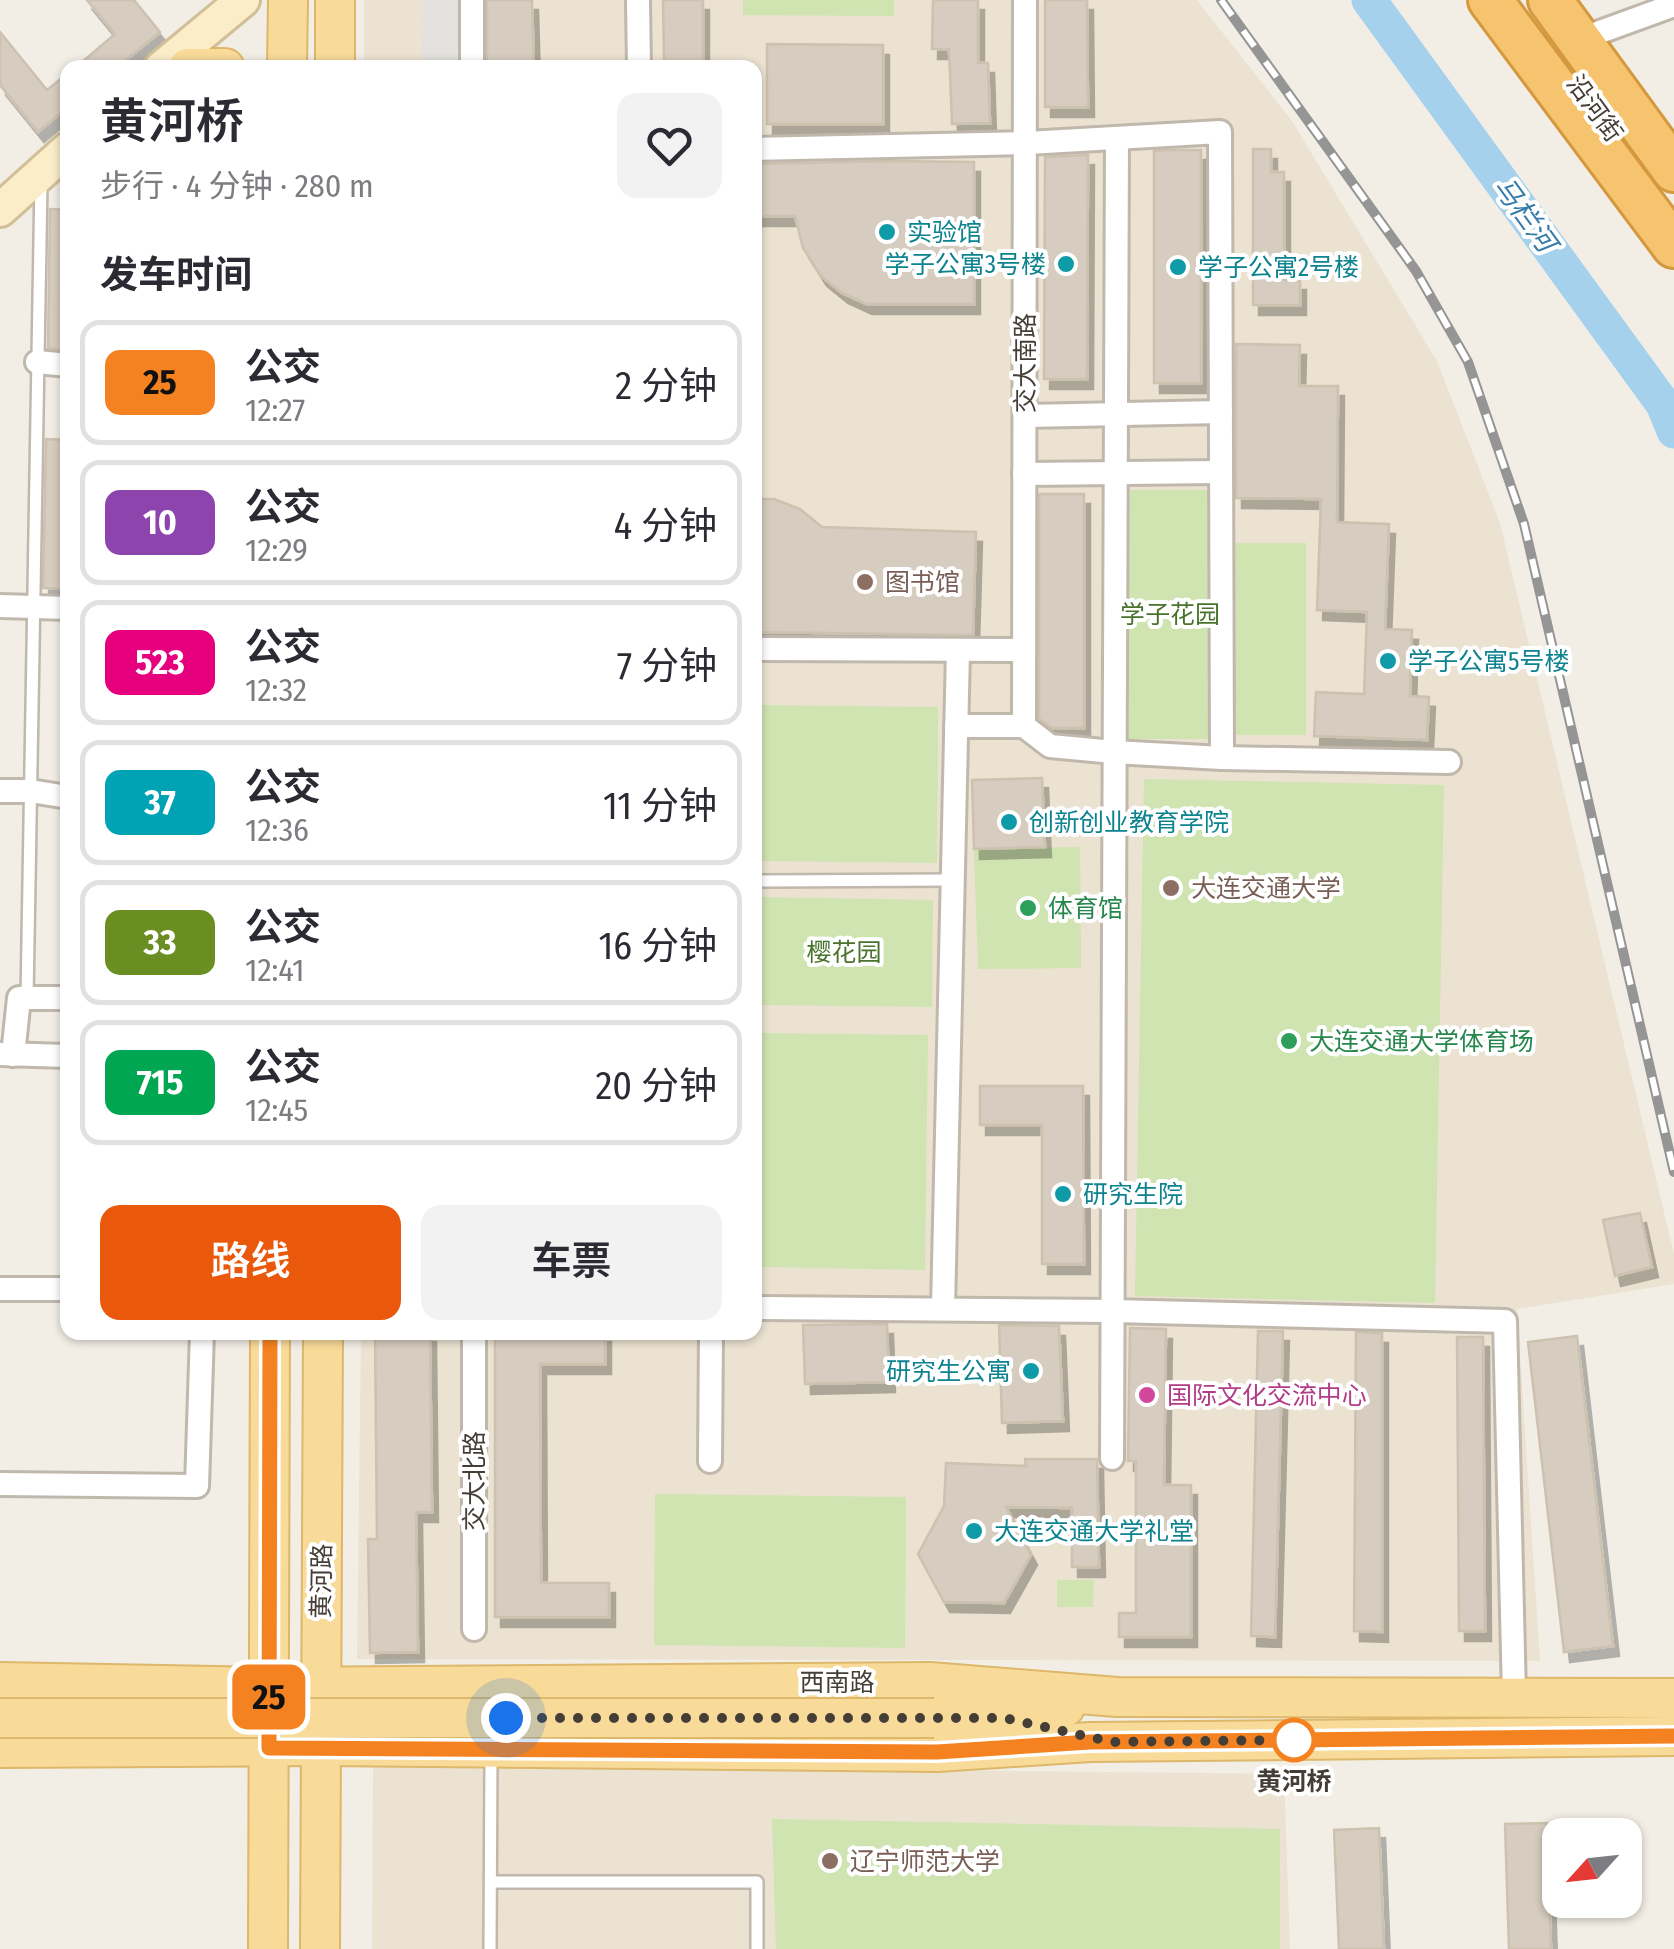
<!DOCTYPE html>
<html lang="zh">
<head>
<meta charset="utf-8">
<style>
	:root { --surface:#fff; --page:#f2f2f3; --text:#2b2b33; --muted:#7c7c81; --line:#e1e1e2; --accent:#ea580c }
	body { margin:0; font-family:"Fira Sans Condensed","Noto Sans SC",sans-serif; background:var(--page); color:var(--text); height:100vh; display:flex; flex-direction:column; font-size:38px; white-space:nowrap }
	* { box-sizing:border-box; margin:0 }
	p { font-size:32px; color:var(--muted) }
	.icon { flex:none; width:55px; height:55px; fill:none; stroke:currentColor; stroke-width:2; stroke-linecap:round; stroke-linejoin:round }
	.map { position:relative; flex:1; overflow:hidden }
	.sheet { position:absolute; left:60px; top:60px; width:702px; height:1280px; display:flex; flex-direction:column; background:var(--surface); border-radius:20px; box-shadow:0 2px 8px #0004 }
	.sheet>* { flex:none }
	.badge { padding:0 20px; border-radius:15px; font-size:35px; line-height:65px }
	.needle { width:65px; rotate:243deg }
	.tools { position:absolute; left:1542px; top:1818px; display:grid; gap:20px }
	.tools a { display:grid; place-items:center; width:100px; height:100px; border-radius:20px; background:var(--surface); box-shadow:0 2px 8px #0004; font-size:50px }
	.you { position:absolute; width:50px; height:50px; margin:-25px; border:8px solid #fff; border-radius:50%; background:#1a73e8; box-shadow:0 0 0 15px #1a73e833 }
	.map>.badge { position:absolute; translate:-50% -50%; box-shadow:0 0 0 5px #fff }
	h2 { padding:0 40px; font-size:38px; line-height:90px }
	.round { display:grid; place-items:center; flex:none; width:105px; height:105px; border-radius:20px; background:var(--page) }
	.overview { display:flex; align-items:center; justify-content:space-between; height:170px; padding:0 40px }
	h1 { font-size:48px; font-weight:600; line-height:75px }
	.button { display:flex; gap:20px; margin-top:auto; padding:20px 40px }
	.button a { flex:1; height:115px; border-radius:20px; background:var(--accent); color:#fff; font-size:40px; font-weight:600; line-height:115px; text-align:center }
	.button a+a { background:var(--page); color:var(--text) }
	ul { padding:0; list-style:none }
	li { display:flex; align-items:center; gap:30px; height:125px; margin:0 20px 15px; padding:0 20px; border:5px solid var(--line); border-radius:20px }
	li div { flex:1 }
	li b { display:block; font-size:38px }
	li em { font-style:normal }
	li .badge { min-width:110px; font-weight:700; text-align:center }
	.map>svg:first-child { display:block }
</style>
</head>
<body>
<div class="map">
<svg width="1674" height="1949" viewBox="0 0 1674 1949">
	<defs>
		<filter id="shadow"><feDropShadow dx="6" dy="10" stdDeviation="0" flood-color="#0004"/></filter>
	</defs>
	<rect width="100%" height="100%" fill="#f2eee6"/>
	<g fill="#ebe2d1">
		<polygon points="364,0 1197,0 1292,121 1437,361 1500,523 1674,1254 1674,1284 1517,1309 1540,1661 357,1659 361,1333 755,1332 755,68 364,67"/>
		<polygon points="373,1764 1284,1774 1290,1949 372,1949"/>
	</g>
	<g fill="#cfe4b1">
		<polygon points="743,0 894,0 894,16 743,15"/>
		<polygon points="1128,490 1211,490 1212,739 1129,739"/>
		<polygon points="1233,543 1306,543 1306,735 1232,735"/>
		<polygon points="755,705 938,707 937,863 755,861"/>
		<polygon points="1144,779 1444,785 1435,1303 1135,1296"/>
		<polygon points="1080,847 1081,968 978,969 974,849"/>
		<polygon points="755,897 933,900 932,1007 755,1005"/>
		<polygon points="755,1033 928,1035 925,1270 755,1267"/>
		<polygon points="655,1494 906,1497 905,1648 654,1645"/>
		<polygon points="1057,1580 1094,1580 1093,1607 1057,1607"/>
		<polygon points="772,1819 1280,1829 1280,1949 776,1949"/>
	</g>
	<polygon fill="#e3e1de" points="423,0 462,0 463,67 422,68"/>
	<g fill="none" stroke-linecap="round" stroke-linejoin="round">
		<polyline stroke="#a5d1ec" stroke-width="35" points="1369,0 1663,404 1674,431"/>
	</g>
	<g fill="#d6ccbf" stroke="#cdc1b0" stroke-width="2.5" filter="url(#shadow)">
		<polygon points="87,0 134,0 160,32 116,68 75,68 115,34"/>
		<polygon points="487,0 532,0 534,68 487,68"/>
		<polygon points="663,0 703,0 703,61 664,61"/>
		<polygon points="933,0 978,0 978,63 988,63 990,123 952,124 949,49 932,49"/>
		<polygon points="1045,0 1087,0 1088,107 1045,107"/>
		<polygon points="0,32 47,90 68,73 68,107 38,132 0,85"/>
		<polygon points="767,44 883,45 883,124 767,124"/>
		<polygon points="1253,149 1271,149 1271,172 1284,172 1284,280 1300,280 1300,305 1253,305"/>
		<polygon points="1165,150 1201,150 1201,383 1154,383 1154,151"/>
		<polygon points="1088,155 1087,379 1044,379 1045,157"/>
		<polygon points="890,161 974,162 974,304 866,304 842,293 821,276 803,248 795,216 755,216 755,164"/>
		<polygon points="50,209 68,210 68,350 48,348"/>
		<polygon points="1236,344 1300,345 1299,386 1338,386 1337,522 1389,524 1385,629 1412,630 1410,696 1429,697 1427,740 1314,736 1316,692 1364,694 1367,612 1317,610 1321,499 1236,498"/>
		<polygon points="46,439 68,440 65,589 43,588"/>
		<polygon points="1039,494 1084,494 1084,728 1052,728 1039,719"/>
		<polygon points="755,499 774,499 800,509 822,527 976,532 973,635 755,632"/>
		<polygon points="1042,778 1045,847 974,849 972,780"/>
		<polygon points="980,1086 1083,1086 1084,1264 1042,1264 1042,1125 980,1125"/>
		<polygon points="1640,1213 1652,1267 1615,1276 1603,1220"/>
		<polygon points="887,1324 889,1382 805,1384 803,1325"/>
		<polygon points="999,1325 1059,1326 1063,1421 1002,1423"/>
		<polygon points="1130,1328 1166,1329 1164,1485 1191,1485 1191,1637 1119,1637 1119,1613 1136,1613 1136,1461 1128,1461"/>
		<polygon points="1258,1331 1283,1331 1275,1637 1251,1636"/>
		<polygon points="375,1332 430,1332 432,1512 416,1512 418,1652 370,1653 368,1539 377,1539"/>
		<polygon points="495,1332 605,1332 605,1364 540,1364 541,1583 609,1583 609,1617 495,1617"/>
		<polygon points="1356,1332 1382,1333 1382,1632 1354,1631"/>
		<polygon points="1577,1336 1613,1646 1564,1652 1528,1342"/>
		<polygon points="1457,1337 1483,1337 1485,1631 1459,1631"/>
		<polygon points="1025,1459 1097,1459 1099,1567 1072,1567 1072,1508 1006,1507 1031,1555 1004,1603 944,1602 918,1554 944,1506 946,1463 1026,1466"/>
		<polygon points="1547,1823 1551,1949 1509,1949 1505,1824"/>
		<polygon points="1379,1828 1384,1949 1339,1949 1334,1830"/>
	</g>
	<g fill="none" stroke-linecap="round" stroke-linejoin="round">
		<defs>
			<g id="lane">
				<polyline points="755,881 952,880"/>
				<polyline points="27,998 41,182"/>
				<polyline points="491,1882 757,1882 757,1949"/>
				<polyline points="490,1949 491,1753"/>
			</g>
			<g id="street">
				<polyline points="472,0 472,68"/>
				<polyline points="638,0 639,68"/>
				<polyline points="1589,36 1674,5"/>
				<polyline points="755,149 1027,143 1220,132 1222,758"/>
				<polyline points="37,362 68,365"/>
				<polyline points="1025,416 1221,412"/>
				<polyline points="1024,474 1221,472"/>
				<polyline points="0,606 68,608"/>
				<polyline points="755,649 1023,650"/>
				<polyline points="956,726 1024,726 1050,746 1114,752 1222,758 1449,762"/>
				<polyline points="1024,726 1025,0"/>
				<polyline points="0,791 30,791 68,797"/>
				<polyline points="0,1054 68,1056"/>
				<polyline points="13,1055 19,998 68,998"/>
				<polyline points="0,1289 68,1289"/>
				<polyline points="755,1308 1112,1311 1505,1321 1514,1696"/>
				<polyline points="943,1309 958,650"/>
				<polyline points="474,1332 474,1629"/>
				<polyline points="1112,1458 1117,138"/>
				<polyline points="710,1461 711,1332"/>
				<polyline points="0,1484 197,1486 202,1332"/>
			</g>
			<g id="secondary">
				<polyline points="161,68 243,0"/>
				<polyline points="0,210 68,149"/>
			</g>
			<g id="primary">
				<polyline points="188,68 225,68"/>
				<polyline points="287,68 288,0"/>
				<polyline points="335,68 335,0"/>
				<polyline points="0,1682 270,1687 930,1682 1117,1697 1674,1698"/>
				<polyline points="934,1718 1003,1718 1065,1707"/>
				<polyline points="0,1748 321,1746 937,1752 1090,1742 1674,1736"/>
				<polyline points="268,1949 270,1332"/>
				<polyline points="320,1949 323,1332"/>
			</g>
			<g id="highway">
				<polyline points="1490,0 1674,246"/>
				<polyline points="1550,0 1674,170"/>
			</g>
		</defs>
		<use href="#lane" stroke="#c0b8ac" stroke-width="16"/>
		<use href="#street" stroke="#c0b8ac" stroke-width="28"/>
		<use href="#secondary" stroke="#d0bf98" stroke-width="38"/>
		<use href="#primary" stroke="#ddb76a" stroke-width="42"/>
		<use href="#highway" stroke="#d4983e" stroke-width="48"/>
		<use href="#lane" stroke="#fff" stroke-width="11"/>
		<use href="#street" stroke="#fff" stroke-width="22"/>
		<use href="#secondary" stroke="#fbedc7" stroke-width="32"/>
		<use href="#primary" stroke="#f8da99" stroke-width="38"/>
		<use href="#highway" stroke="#f6c46e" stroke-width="42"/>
		<defs>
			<polyline id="rail" points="1221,0 1416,271 1468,362 1524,524 1674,1172"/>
		</defs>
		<use href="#rail" stroke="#959595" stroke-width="10"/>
		<use href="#rail" stroke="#fff" stroke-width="6" stroke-dasharray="19" stroke-linecap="butt"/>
		<defs>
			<polyline id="primary-bridge" points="0,1718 934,1718"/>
		</defs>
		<use href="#primary-bridge" stroke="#ddb76a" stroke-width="42" stroke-linecap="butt"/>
		<use href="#primary-bridge" stroke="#f8da99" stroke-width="38"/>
	</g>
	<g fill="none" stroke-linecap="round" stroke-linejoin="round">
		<defs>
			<polyline id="line" points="270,1332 269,1748 937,1752 1090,1742 1674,1736"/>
		</defs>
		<use href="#line" stroke="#fff" stroke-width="22"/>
		<use href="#line" stroke="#f58220" stroke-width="15"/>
		<polyline stroke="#443e36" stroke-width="10" stroke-dasharray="0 18" points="506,1718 1004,1718 1112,1742 1297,1740 1294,1740"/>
	</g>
	<g fill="#0f9aa8" stroke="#fff" stroke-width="4">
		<circle cx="887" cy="232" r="10"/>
		<circle cx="1066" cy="264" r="10"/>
		<circle cx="1178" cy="267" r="10"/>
		<circle cx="1388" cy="661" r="10"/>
		<circle cx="1009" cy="822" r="10"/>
		<circle cx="1063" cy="1194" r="10"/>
		<circle cx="1031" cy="1371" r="10"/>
		<circle cx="974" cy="1531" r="10"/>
	</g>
	<g fill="#8d6e63" stroke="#fff" stroke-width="4">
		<circle cx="865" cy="582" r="10"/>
		<circle cx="1171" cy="888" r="10"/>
		<circle cx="830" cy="1861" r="10"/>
	</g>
	<g fill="#2e9e5b" stroke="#fff" stroke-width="4">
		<circle cx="1028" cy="908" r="10"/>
		<circle cx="1289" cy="1041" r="10"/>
	</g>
	<circle fill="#d1479c" stroke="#fff" stroke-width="4" cx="1147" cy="1395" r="10"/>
	<circle fill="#fff" stroke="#f58220" stroke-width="5" cx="1294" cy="1740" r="20"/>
	<g text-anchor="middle" stroke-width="8" stroke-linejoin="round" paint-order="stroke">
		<g font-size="25" fill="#443e36" stroke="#fff">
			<text transform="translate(1595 108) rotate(54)" y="9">沿河街</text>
			<text transform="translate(1025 363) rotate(-90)" y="9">交大南路</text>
			<text transform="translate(474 1481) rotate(-90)" y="9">交大北路</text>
			<text transform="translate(321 1581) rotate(-89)" y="9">黄河路</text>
			<text x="837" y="1691">西南路</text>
		</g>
		<g font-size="25" fill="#0d838f" stroke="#fff" text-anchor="start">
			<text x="907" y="241">实验馆</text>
			<text x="1046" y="273" text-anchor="end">学子公寓3号楼</text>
			<text x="1198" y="276">学子公寓2号楼</text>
			<text x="1408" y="670">学子公寓5号楼</text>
			<text x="1029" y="831">创新创业教育学院</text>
			<text x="1083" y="1203">研究生院</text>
			<text x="1011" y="1380" text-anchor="end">研究生公寓</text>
			<text x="994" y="1540">大连交通大学礼堂</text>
		</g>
		<g font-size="25" fill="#785e54" stroke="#fff" text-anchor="start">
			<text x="885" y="591">图书馆</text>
			<text x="1191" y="897">大连交通大学</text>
			<text x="850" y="1870">辽宁师范大学</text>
		</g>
		<g font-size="25" fill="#49732c" stroke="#fff">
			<text x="1170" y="623">学子花园</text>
			<text x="844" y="961">樱花园</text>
		</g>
		<g font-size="25" fill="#27864d" stroke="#fff" text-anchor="start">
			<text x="1048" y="917">体育馆</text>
			<text x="1309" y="1050">大连交通大学体育场</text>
		</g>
		<g font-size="25" fill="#b23c85" stroke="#fff" text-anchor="start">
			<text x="1167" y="1404">国际文化交流中心</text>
		</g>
		<g font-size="25" font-weight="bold" fill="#443e36" stroke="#fff">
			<text x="1294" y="1790">黄河桥</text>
		</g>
		<g font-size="28" font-style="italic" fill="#357caa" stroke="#fff">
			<text transform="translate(1525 214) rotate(54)" y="10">马栏河</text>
		</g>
	</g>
</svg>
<div class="tools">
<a><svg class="needle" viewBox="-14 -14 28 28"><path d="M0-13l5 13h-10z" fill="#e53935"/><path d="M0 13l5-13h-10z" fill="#7c7c81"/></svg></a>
</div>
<div class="you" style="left:506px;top:1718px"></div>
<b class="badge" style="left:269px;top:1697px;background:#f58220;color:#111">25</b>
<section class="sheet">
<div class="overview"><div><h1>黄河桥</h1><p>步行 · 4 分钟 · 280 m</p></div><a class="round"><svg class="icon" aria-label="heart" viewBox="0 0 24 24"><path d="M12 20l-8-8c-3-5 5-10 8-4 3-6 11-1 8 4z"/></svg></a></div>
<h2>发车时间</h2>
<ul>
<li><span class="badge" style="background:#f58220;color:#111">25</span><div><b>公交</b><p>12:27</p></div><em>2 分钟</em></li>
<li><span class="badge" style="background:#8e44ad;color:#fff">10</span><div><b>公交</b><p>12:29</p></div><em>4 分钟</em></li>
<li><span class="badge" style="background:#e6007e;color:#fff">523</span><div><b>公交</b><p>12:32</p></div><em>7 分钟</em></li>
<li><span class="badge" style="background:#00a3b4;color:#fff">37</span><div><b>公交</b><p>12:36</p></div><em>11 分钟</em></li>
<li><span class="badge" style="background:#6b8e23;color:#fff">33</span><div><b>公交</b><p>12:41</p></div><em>16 分钟</em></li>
<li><span class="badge" style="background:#00a651;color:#fff">715</span><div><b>公交</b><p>12:45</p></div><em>20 分钟</em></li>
</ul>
<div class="button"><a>路线</a><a>车票</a></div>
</section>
</div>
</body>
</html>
